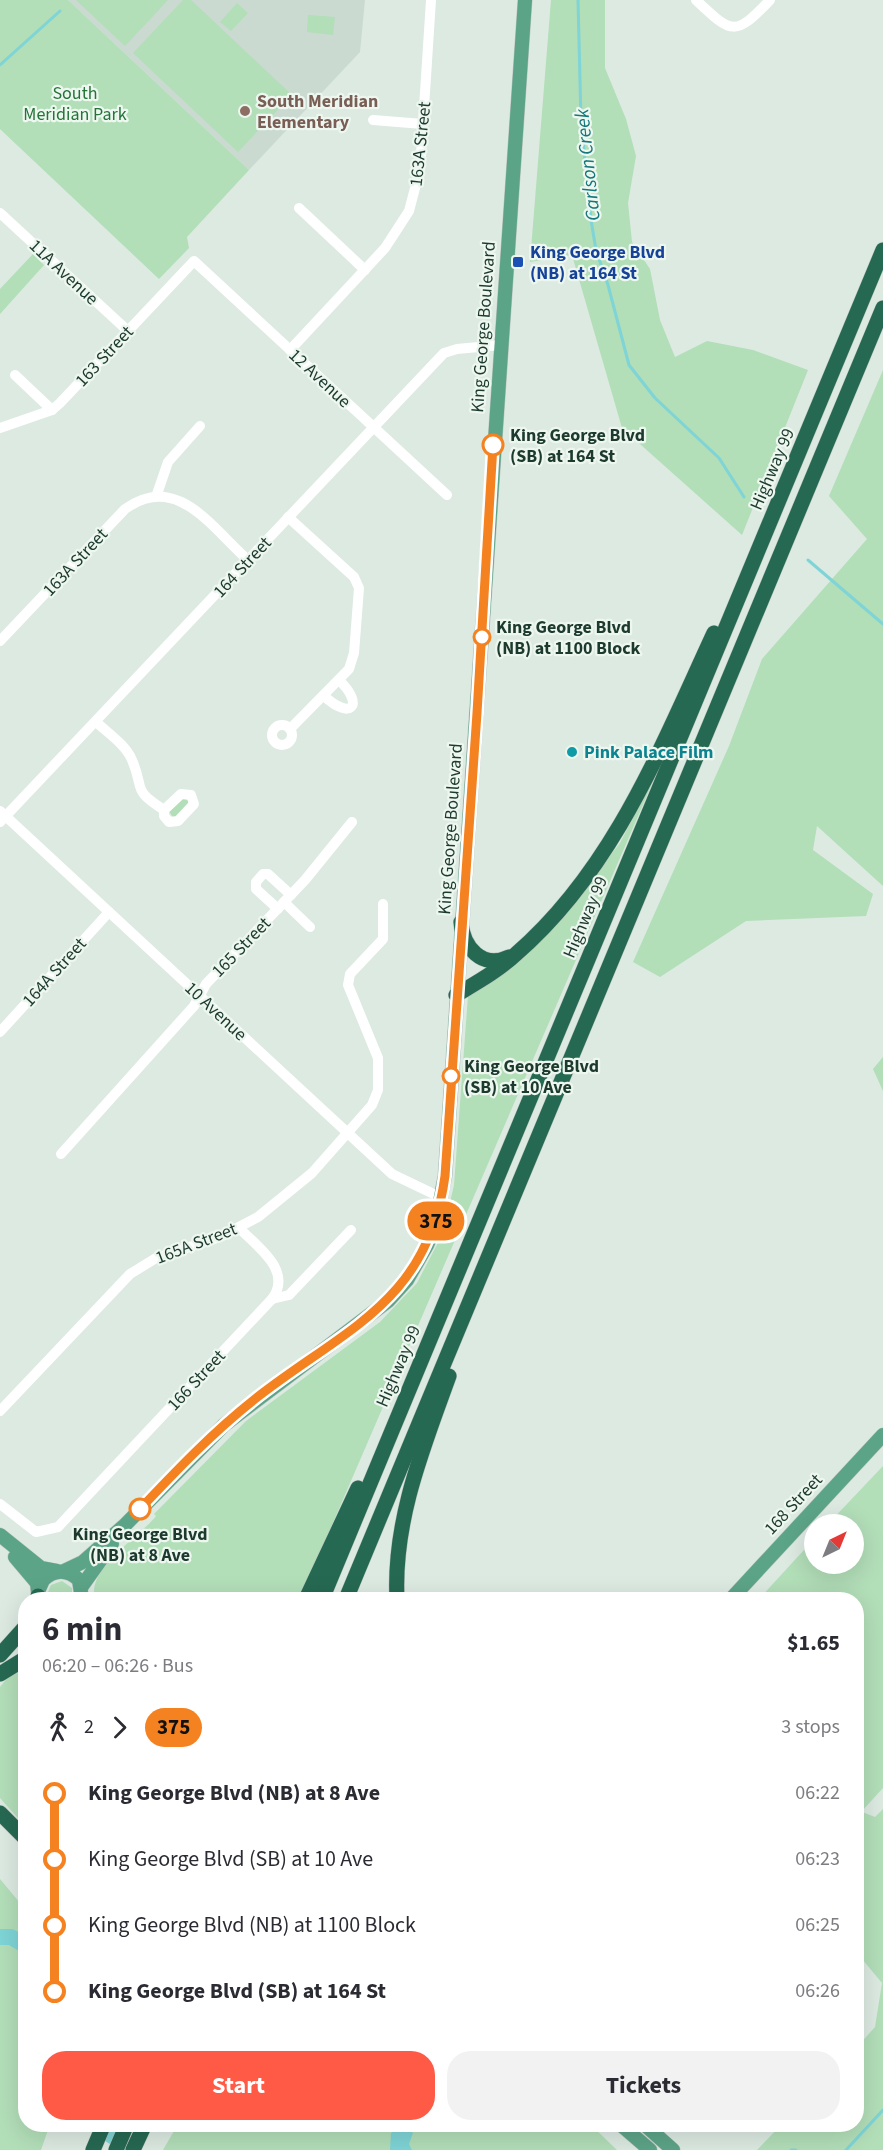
<!DOCTYPE html>
<html lang="en">
<head>
<meta charset="utf-8">
<style>
	:root { --surface:#fff; --page:#f2f2f3; --text:#2b2b33; --muted:#7c7c81; --accent:#ff5a46 }
	body { margin:0; font-family:"Source Sans 3",sans-serif; background:var(--page); color:var(--text); height:100vh; display:flex; flex-direction:column; font-size:22px; white-space:nowrap }
	* { box-sizing:border-box; margin:0 }
	p { font-size:20px; color:var(--muted) }
	.icon { flex:none; width:33px; height:33px; fill:none; stroke:currentColor; stroke-width:2; stroke-linecap:round; stroke-linejoin:round }
	.map { position:relative; flex:1; overflow:hidden }
	.drawer { position:absolute; left:18px; top:1592px; width:846px; height:540px; display:flex; flex-direction:column; background:var(--surface); border-radius:24px; box-shadow:0 6px 24px #0002 }
	.drawer>* { flex:none }
	.badge { padding:0 12px; border-radius:20px; font-size:21px; line-height:39px }
	.needle { width:39px; rotate:43deg }
	.controls { position:absolute; left:804px; top:1514px; display:grid; gap:12px }
	.controls a { display:grid; place-items:center; width:60px; height:60px; border-radius:50%; background:var(--surface); box-shadow:0 6px 24px #0002; font-size:30px }
	.map>.badge { position:absolute; translate:-50% -50%; box-shadow:0 0 0 3px #fff }
	.legs { display:flex; align-items:center; gap:9px; height:66px; padding:0 24px; font-size:20px }
	.legs p { margin-inline-start:auto }
	.head { display:flex; align-items:center; justify-content:space-between; height:102px; padding:0 24px }
	h1 { font-size:33px; font-weight:700; line-height:45px }
	.primary-button { display:flex; gap:12px; margin-top:auto; padding:12px 24px }
	.primary-button a { flex:1; height:69px; border-radius:24px; background:var(--accent); color:#fff; font-size:24px; font-weight:700; line-height:69px; text-align:center }
	.primary-button a+a { background:var(--page); color:var(--text) }
	ul { padding:0 24px; list-style:none }
	li { display:flex; align-items:center; gap:21px; height:66px; font-size:22px }
	li i { display:grid; place-items:center; width:9px; height:100%; margin:0 8px; background:currentColor }
	li i::after { content:''; width:15px; height:15px; margin:-8px; border:4px solid; border-radius:50%; background:var(--surface) }
	li p { margin-inline-start:auto }
	li:first-child i { background:linear-gradient(#0000 50%,currentColor 0) }
	li:last-child i { background:linear-gradient(currentColor 50%,#0000 0) }
	.map>svg:first-child { display:block }
</style>
</head>
<body>
<div class="map">
<svg width="883" height="2150" viewBox="0 0 883 2150">
	<rect width="100%" height="100%" fill="#dceae2"/>
	<polygon fill="#cadad1" points="68,0 365,0 360,52 249,170"/>
	<g fill="#b2deb8">
		<polygon points="0,0 68,0 249,170 187,237 189,248 159,279 0,129"/>
		<polygon points="76,0 168,0 125,46"/>
		<polygon points="183,0 191,0 292,95 238,152 133,53"/>
		<polygon points="551,0 605,0 605,68 626,119 636,156 628,203 632,242 650,269 660,320 675,357 707,341 753,350 808,370 742,535 622,428 572,255 530,262"/>
		<polygon points="237,3 248,13 231,31 220,22"/>
		<polygon points="308,15 335,17 333,35 307,32"/>
		<polygon points="33,254 44,265 0,314 0,289"/>
		<polygon points="883,370 883,886 817,826 813,850 873,894 866,916 746,921 660,977 633,962 729,746 762,659 867,539 829,496"/>
		<path d="M661,763L300,1599H95C86,1568 140,1537 156,1516L154,1514L246,1421L380,1322L417,1283L443,1233L454,1185L468,996L515,965L574,902L620,843Z"/>
		<polygon points="184,797 190,801 174,819 169,811"/>
		<polygon points="883,1057 883,1091 873,1069"/>
		<polygon points="883,1466 883,1788 862,1811 856,1806 856,1599 759,1599 814,1539 814,1563 854,1563 854,1524 828,1524"/>
		<polygon points="62,1581 72,1588 72,1599 50,1599 48,1592 51,1585"/>
		<polygon points="25,1666 25,1826 0,1798 0,1687 9,1676"/>
		<polygon points="883,1809 883,2150 757,2150 782,2124 856,2124 857,2047 875,2027 882,1983 857,1953 857,1810 875,1817"/>
		<polygon points="0,1879 25,1909 26,2124 50,2124 41,2150 0,2150"/>
		<polygon points="178,2124 590,2124 617,2150 163,2150"/>
	</g>
	<polygon fill="#7ed4d6" points="404,2125 413,2133 409,2144 412,2150 390,2150 391,2133"/>
	<g fill="none" stroke-linecap="round" stroke-linejoin="round">
		<g stroke="#7ed4d6" stroke-width="3">
			<polyline points="578,0 581,121 591,220 596,250 608,285 629,365 655,398 719,458 744,497"/>
			<polyline points="0,65 60,11"/>
			<polyline points="808,560 883,624"/>
			<polyline points="791,2150 796,2150"/>
			<polyline points="846,2150 883,2110"/>
		</g>
		<g stroke="#7ed4d6" stroke-width="16">
			<polyline points="0,1937 11,1937 26,1946"/>
			<polyline points="110,2134 112,2136"/>
		</g>
		<defs>
			<g id="major">
				<polyline points="0,1535 41,1568 57,1571"/>
				<polyline points="15,1557 37,1583 38,1591"/>
				<polyline points="64,1571 83,1562 125,1525 224,1425 388,1301 407,1280 427,1245 435,1226 445,1176 525,0"/>
				<polyline points="82,1586 112,1544"/>
				<path d="M39,1599L38,1591L43,1580C54,1569 68,1569 79,1580L82,1599"/>
				<polyline points="731,1599 883,1435"/>
				<polyline points="620,2124 650,2150"/>
				<polyline points="644,2124 673,2150"/>
			</g>
			<g id="highway">
				<path d="M461,922C463,947 482,970 509,957"/>
				<path d="M456,995C476,983 498,971 516,954C614,869 661,747 714,633"/>
				<polyline points="38,1599 38,1596"/>
				<polyline points="306,1599 358,1488"/>
				<polyline points="322,1599 883,250"/>
				<polyline points="346,1599 883,308"/>
				<path d="M397,1599C393,1521 423,1448 449,1376"/>
				<polyline points="0,1655 26,1626"/>
				<polyline points="0,1674 26,1658"/>
				<polyline points="0,1813 26,1839"/>
				<polyline points="93,2150 104,2124"/>
				<polyline points="116,2150 127,2124"/>
				<polyline points="133,2150 145,2124"/>
			</g>
		</defs>
		<use href="#major" stroke="#bbc4c0" stroke-width="15"/>
		<use href="#highway" stroke="#bbc4c0" stroke-width="16"/>
		<g stroke="#fff" stroke-width="10">
			<path d="M696,0C732,34 735,37 770,0"/>
			<polyline points="373,120 423,124"/>
			<polyline points="299,208 365,270"/>
			<polyline points="0,213 128,331"/>
			<polyline points="290,350 385,248 409,211 420,169 431,0"/>
			<polyline points="15,375 52,410"/>
			<polyline points="0,428 52,410 60,403 194,261 447,495"/>
			<polyline points="157,494 168,462 200,426"/>
			<polyline points="288,517 354,577 359,588 354,653 349,669 290,729"/>
			<path d="M0,641L125,509C177,472 211,527 248,560"/>
			<path d="M324,696C351,721 365,705 339,680"/>
			<path d="M96,722C108,733 126,745 132,760C145,790 131,789 164,810"/>
			<circle cx="282" cy="735" r="10"/>
			<polygon points="181,794 191,795 194,804 178,821 169,822 164,816 164,810"/>
			<polyline points="0,811 392,1174 442,1198"/>
			<polyline points="0,822 444,353 457,349 500,345"/>
			<polyline points="284,902 310,927"/>
			<polyline points="278,909 256,889 256,882 263,874 268,874 291,895"/>
			<polyline points="0,1032 109,912"/>
			<polyline points="61,1154 194,1006 206,984 305,880 352,822"/>
			<polyline points="272,1299 289,1295 351,1230"/>
			<polyline points="0,1411 130,1274 156,1258 220,1237 258,1217 312,1173 372,1105 378,1090 378,1058 348,985 350,974 383,939 383,904"/>
			<path d="M0,1504L36,1532L58,1527L272,1299C293,1271 258,1247 239,1228"/>
		</g>
		<use href="#major" stroke="#5ca488" stroke-width="14"/>
		<use href="#highway" stroke="#266952" stroke-width="15"/>
	</g>
	<g fill="none" stroke-linecap="round" stroke-linejoin="round">
		<defs>
			<path id="line-1" d="M140,1509C176,1471 213,1432 255,1399C344,1329 428,1303 445,1176L477,713L493,445"/>
		</defs>
		<use href="#line-1" stroke="#fff" stroke-width="14"/>
		<use href="#line-1" stroke="#f58220" stroke-width="9"/>
	</g>
	<circle fill="#8d6e63" stroke="#edf7f0" stroke-width="2" cx="245" cy="111" r="6"/>
	<rect fill="#1a4fb4" stroke="#edf7f0" stroke-width="2" x="512" y="256" width="12" height="12" rx="3"/>
	<g fill="#fff" stroke="#f58220" stroke-width="3">
		<circle cx="493" cy="445" r="10"/>
		<circle cx="482" cy="637" r="8"/>
		<circle cx="451" cy="1076" r="8"/>
		<circle cx="140" cy="1509" r="10"/>
	</g>
	<circle fill="#0f9aa8" stroke="#edf7f0" stroke-width="2" cx="572" cy="752" r="6"/>
	<g text-anchor="middle" stroke-width="4.5" stroke-linejoin="round" paint-order="stroke">
		<g font-size="18" fill="#247438" stroke="#edf7f0">
			<text x="75" y="99">South<tspan x="75" dy="21">Meridian Park</tspan></text>
		</g>
		<g font-size="18" font-weight="bold" fill="#785e54" stroke="#edf7f0" text-anchor="start">
			<text x="257" y="107">South Meridian<tspan x="257" dy="21">Elementary</tspan></text>
		</g>
		<g font-size="18" fill="#1d3a2e" stroke="#edf7f0">
			<text transform="translate(420 144) rotate(-84)" y="6">163A Street</text>
			<text transform="translate(64 272) rotate(43)" y="6">11A Avenue</text>
			<text transform="translate(483 327) rotate(-86)" y="6">King George Boulevard</text>
			<text transform="translate(104 356) rotate(-47)" y="6">163 Street</text>
			<text transform="translate(320 378) rotate(43)" y="6">12 Avenue</text>
			<text transform="translate(772 469) rotate(-67)" y="6">Highway 99</text>
			<text transform="translate(75 562) rotate(-47)" y="6">163A Street</text>
			<text transform="translate(242 567) rotate(-47)" y="6">164 Street</text>
			<text transform="translate(450 829) rotate(-86)" y="6">King George Boulevard</text>
			<text transform="translate(585 917) rotate(-67)" y="6">Highway 99</text>
			<text transform="translate(241 947) rotate(-46)" y="6">165 Street</text>
			<text transform="translate(54 972) rotate(-48)" y="6">164A Street</text>
			<text transform="translate(216 1011) rotate(43)" y="6">10 Avenue</text>
			<text transform="translate(196 1243) rotate(-21)" y="6">165A Street</text>
			<text transform="translate(398 1366) rotate(-67)" y="6">Highway 99</text>
			<text transform="translate(196 1380) rotate(-47)" y="6">166 Street</text>
			<text transform="translate(793 1504) rotate(-47)" y="6">168 Street</text>
		</g>
		<g font-size="18" font-weight="bold" fill="#164399" stroke="#edf7f0" text-anchor="start">
			<text x="530" y="258">King George Blvd<tspan x="530" dy="21">(NB) at 164 St</tspan></text>
		</g>
		<g font-size="18" font-weight="bold" fill="#1d3a2e" stroke="#edf7f0" text-anchor="start">
			<text x="510" y="441">King George Blvd<tspan x="510" dy="21">(SB) at 164 St</tspan></text>
			<text x="496" y="633">King George Blvd<tspan x="496" dy="21">(NB) at 1100 Block</tspan></text>
			<text x="464" y="1072">King George Blvd<tspan x="464" dy="21">(SB) at 10 Ave</tspan></text>
			<text x="140" y="1540" text-anchor="middle">King George Blvd<tspan x="140" dy="21">(NB) at 8 Ave</tspan></text>
		</g>
		<g font-size="18" font-weight="bold" fill="#0d838f" stroke="#edf7f0" text-anchor="start">
			<text x="584" y="758">Pink Palace Film</text>
		</g>
		<g font-size="20" font-style="italic" fill="#13777b" stroke="#edf7f0">
			<text transform="translate(587 165) rotate(-96)" y="7">Carlson Creek</text>
		</g>
	</g>
</svg>
<div class="controls">
<a><svg class="needle" viewBox="-14 -14 28 28"><path d="M0-13l5 13h-10z" fill="#e53935"/><path d="M0 13l5-13h-10z" fill="#7c7c81"/></svg></a>
</div>
<b class="badge" style="left:436px;top:1221px;background:#f58220;color:#111">375</b>
<section class="drawer">
<div class="head"><div><h1>6 min</h1><p>06:20 – 06:26 · Bus</p></div><b>$1.65</b></div>
<div class="legs"><svg class="icon" aria-label="walk" viewBox="0 0 24 24"><circle cx="13" cy="4" r="2"/><path d="M13 8l-2 6 4 7M11 14l-3 7M7 12l3-4h3l4 4"/></svg>2<svg class="icon" aria-label="forward" viewBox="0 0 24 24"><path d="M9 5l7 7-7 7"/></svg><b class="badge" style="background:#f58220;color:#111">375</b><p>3 stops</p></div>
<ul>
<li><i style="color:#f58220"></i><b>King George Blvd (NB) at 8 Ave</b><p>06:22</p></li>
<li><i style="color:#f58220"></i><span>King George Blvd (SB) at 10 Ave</span><p>06:23</p></li>
<li><i style="color:#f58220"></i><span>King George Blvd (NB) at 1100 Block</span><p>06:25</p></li>
<li><i style="color:#f58220"></i><b>King George Blvd (SB) at 164 St</b><p>06:26</p></li>
</ul>
<div class="primary-button"><a>Start</a><a>Tickets</a></div>
</section>
</div>
</body>
</html>
